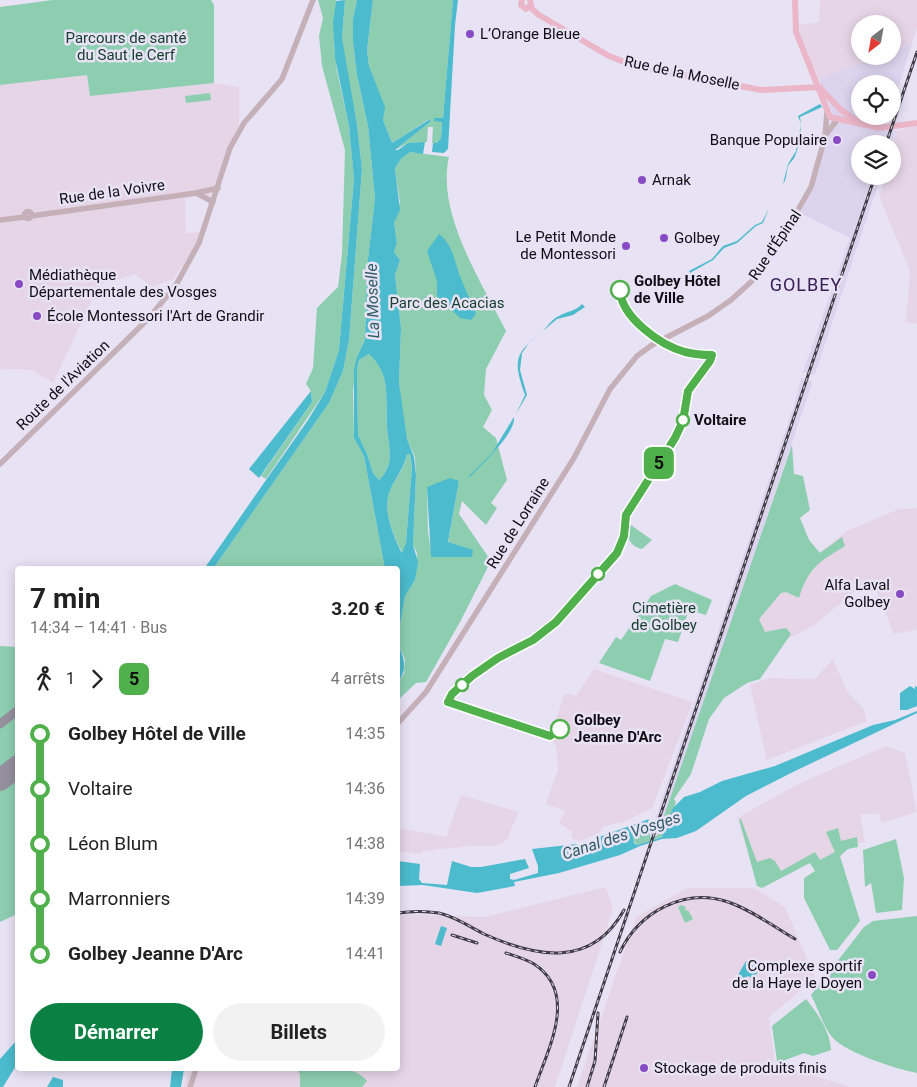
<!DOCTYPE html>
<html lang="fr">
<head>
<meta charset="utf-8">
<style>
	:root { --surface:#fff; --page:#f2f2f2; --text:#222; --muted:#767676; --accent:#0b8043 }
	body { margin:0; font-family:Roboto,sans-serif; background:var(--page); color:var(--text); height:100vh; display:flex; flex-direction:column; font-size:19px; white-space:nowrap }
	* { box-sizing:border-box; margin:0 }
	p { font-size:16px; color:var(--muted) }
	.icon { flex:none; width:28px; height:28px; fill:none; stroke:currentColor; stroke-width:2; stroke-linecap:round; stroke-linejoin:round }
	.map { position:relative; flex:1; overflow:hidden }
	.panel { position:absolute; left:15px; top:566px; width:385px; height:505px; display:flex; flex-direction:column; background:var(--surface); border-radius:5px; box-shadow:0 2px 12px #0003 }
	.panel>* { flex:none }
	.badge { padding:0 10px; border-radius:8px; font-size:18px; line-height:32px }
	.needle { width:32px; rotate:211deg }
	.fabs { position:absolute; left:851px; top:15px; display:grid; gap:10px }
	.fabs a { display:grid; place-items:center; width:50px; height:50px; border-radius:50%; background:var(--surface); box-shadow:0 2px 12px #0003; font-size:25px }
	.map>.badge { position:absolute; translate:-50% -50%; box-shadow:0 0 0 2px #fff }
	.legs { display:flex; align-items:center; gap:8px; height:55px; padding:0 15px; font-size:16px }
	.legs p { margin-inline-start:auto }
	.overview { display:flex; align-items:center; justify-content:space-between; height:85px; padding:0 15px }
	h1 { font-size:28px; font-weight:700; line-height:38px }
	.cta { display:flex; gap:10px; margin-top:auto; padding:10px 15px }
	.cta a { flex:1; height:58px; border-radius:30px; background:var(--accent); color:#fff; font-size:20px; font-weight:700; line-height:58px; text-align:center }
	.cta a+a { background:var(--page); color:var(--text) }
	ul { padding:0 15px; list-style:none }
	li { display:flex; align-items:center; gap:18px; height:55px; font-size:19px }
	li i { display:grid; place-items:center; width:8px; height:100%; margin:0 6px; background:currentColor }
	li i::after { content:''; width:12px; height:12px; margin:-6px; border:4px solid; border-radius:50%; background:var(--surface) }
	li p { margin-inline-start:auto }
	li:first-child i { background:linear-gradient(#0000 50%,currentColor 0) }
	li:last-child i { background:linear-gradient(currentColor 50%,#0000 0) }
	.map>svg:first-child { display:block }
</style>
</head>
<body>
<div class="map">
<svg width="917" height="1087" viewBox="0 0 917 1087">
	<rect width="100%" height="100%" fill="#e8e2f5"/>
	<g fill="#dcd4ee">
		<polygon points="912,44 893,104 892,84 860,84 860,116 889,116 884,131 896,130 891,144 860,144 860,176 881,176 815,374 812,375 803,372 850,238 800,213 833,114 819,79 880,56 892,56 893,51"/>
		<polygon points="801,378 810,380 812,384 664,819 657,836 649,838 795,402"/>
	</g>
	<g fill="#e6d5e7">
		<polygon points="820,0 917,0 917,27 912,44 893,51 892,24 860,24 860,56 880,56 819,79 802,43 798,25 819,22"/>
		<polygon points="87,74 90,96 214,83 239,87 239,125 216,185 208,200 196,196 185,198 186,233 202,232 188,258 173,279 152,287 135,274 99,285 53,383 32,370 0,369 0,85"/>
		<polygon points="917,126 917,324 906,322 910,271 880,198 885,176 892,176 893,146 896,131"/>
		<polygon points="917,508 917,630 894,634 871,578 813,626 792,637 767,642 751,626 770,591 847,531 899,509"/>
		<polygon points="833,659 847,692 864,709 867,721 767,760 750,685 770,678 815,679"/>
		<polygon points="594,669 693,702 652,808 624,822 604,826 599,833 579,841 572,838 572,832 559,823 565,811 546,804 558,770 556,746 550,737 565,693 576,696"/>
		<polygon points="886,746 905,753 917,812 882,823 879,814 860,814 865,842 846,847 816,867 812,859 760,887 737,818 800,783"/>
		<polygon points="461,795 518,812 507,840 497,846 469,846 424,851 420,854 398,851 398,828 446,837"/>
		<polygon points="606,887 613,909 555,1087 184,1087 189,1069 398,1069 398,914 485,917"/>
		<polygon points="687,888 754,888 785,907 815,978 769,1017 775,1064 851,1087 577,1087 636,917"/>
	</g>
	<g fill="#8dceb0" fill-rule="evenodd">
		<polygon points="53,0 211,0 214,5 214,83 90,96 87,75 0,85 0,7"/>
		<polygon points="318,0 336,0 334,46 337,71 349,126 354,179 339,350 325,392 266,479 261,476 312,402 311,391 306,384 313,368 317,308 338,287 342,254 345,150 322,66 319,36 323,18"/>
		<polygon points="345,0 357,0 353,19 353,42 357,75 368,126 375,198 367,268 365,340 357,357 353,391 354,438 364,456 385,569 213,569 329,403 343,371 349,340 362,169 357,125 345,63 342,38"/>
		<polygon points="373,0 453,0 443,118 435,118 442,121 441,138 437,143 432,143 433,127 428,127 427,142 408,143 395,150 430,122 429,119 392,143 383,120 384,107 369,66 367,50"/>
		<polygon points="210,93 211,100 186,103 185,96"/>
		<path d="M410,152L449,157C436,213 481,281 506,331L486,369L484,395L492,410L483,427L496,438L507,480L491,503L497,508L486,525L462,501L459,514L491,561L460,622L426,682L416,683L398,700V682L404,674L405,659L398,644V637L405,596L415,580L417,553L413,545L416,475L415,457L407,439L402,416L399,383L401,328L395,275L400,260L394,252L397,243L394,223L400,203L395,168L401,159ZM459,481L448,543L472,557H432L428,532L427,488Z"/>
		<path d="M369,354C392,376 385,397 387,426C388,447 396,464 379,480L373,473L367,454L358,435L357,370L359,360Z"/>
		<path d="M792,445L794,474L803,476L810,510L800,518L809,540L820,553L842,537L845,546C819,562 808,568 799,598L786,592L781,593L759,619L765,632L786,628L791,634L760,679L747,683L724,698L709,719L691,774L674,799L676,802L664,836L637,845L632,839L650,831V837L657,836Z"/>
		<path d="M407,454H410L412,467L406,543L403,553C394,539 383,511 389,493C394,479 405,470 407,454Z"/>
		<path d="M628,523L652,540L642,549C627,545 628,536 628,523Z"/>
		<polygon points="675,584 712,600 706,615 689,610 678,642 665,639 650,681 599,663 616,637 621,640 651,596"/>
		<polygon points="0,646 18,647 17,914 0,922"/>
		<polygon points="739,819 741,819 757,862 770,858 775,861 781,871 815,852 820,860 835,852 826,832 838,828 841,841 857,837 858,847 848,849 840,856 860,921 837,950 830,950 804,898 804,878 815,871 810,863 762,888 757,886"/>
		<polygon points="896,839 904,878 902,910 876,913 871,883 865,887 863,850"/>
		<polygon points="681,905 686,907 685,911 688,910 693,919 685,923 678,907"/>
		<path d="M917,916V1073C896,1069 846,1053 832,1037C823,1026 818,1008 811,995L864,927L873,921Z"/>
		<path d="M806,999C818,1014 830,1031 831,1050L813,1056L804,1053L780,1062L777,1061L772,1026Z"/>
		<path d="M297,1069C318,1069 352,1062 367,1081L362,1087H300V1074Z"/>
	</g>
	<g fill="#4bbbcd" fill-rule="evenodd">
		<polygon points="345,0 342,38 357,125 362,169 349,340 343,371 329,403 213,569 204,569 308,420 325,392 339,350 354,179 349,126 335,58 333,23 336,1"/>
		<path d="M357,0H373L367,50L369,66L385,107L383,120L392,143L430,119V122L395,150H398L408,143L425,142L423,154L410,152L401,159L395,168L400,210L394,223L397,243L394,252L400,260L395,275L401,328L399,383L407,439L414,457L416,475L413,545L418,562L415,580L405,596L398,637V569H385L364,456L354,438V369L357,357L365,340L367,268L375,198L368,126L357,75L353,42V19ZM369,354C392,376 385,398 387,426C388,446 396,464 379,480L373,473L367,454L358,435L357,370L359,360ZM407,454H410L412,467L406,543L402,553C394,538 383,512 389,493C394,479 404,470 407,454Z"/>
		<polygon points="453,0 458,0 455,25 448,149 444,153 432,152 433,143 437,143 441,138 442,122 434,121 434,118 443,118"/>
		<path d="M820,104L822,107L800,117C802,126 800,145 795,156C794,160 790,162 788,166C786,173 787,179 783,184L788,164L796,151L801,124L798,116Z"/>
		<polygon points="769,208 763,223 756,226 737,243 724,248 713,260 690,273 689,271 712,259 723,246 737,241 755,225 762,222"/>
		<path d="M439,234C454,245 455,266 462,281C466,292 472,302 476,314L471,320L460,318L437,296V281L427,251Z"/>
		<path d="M582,304L585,307L573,315L557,319L529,343L522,353L520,370L527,395L516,414L525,395C513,360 514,354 542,332C547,327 552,319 559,316C568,311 576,311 582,304Z"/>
		<polygon points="311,391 312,402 259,478 249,469"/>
		<path d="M514,417C516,433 482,464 471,476L468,477L492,453Z"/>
		<polygon points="450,478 459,481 448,542 473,550 472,557 431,557 427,487"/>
		<path d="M398,644C404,658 408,669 398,682Z"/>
		<polygon points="910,686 915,689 915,686 917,687 917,706 907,710 900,710 900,693"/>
		<polygon points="917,711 917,713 795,771 746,796 696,831 677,838 662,839 640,846 620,855 559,873 514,882 515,886 477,893 423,885 398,886 398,861 420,864 419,879 422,883 447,885 452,861 471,867 481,867 525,859 529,868 510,874 510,879 514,880 538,873 538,866 532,849 577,844 579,847 600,840 599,837 649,819 644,834 633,838 634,843 637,845 662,837 673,808 684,797 700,792 722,781 775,766 873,725 895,720"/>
		<polygon points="441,926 447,928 441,946 435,944"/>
		<polygon points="746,961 759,969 754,979 748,976 744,978 738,975"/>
		<polygon points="17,1040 17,1064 3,1087 0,1087 0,1059"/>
		<polygon points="172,1069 184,1069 181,1087 170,1087"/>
		<polygon points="53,1077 63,1080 63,1087 47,1087"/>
	</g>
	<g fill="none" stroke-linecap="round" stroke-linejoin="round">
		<polyline stroke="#94909e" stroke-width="9" points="0,724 18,710"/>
		<polyline stroke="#94909e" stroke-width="22" points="0,780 18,766"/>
		<g stroke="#c5b0b8" stroke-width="5.5">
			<polyline points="827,133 837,120"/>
			<polyline points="196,193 213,202"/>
			<circle cx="28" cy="215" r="3.5"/>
			<polyline points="31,216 196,193 218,188"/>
			<polyline points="0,220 25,217"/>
			<polyline points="0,464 149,318 176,285 199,243 230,148 244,123 282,79 313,0"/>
			<polyline points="398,723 426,692 574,458 610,389 637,356 652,345 708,316 731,300 752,281 794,217 811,187 825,137 827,112"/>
			<polyline points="190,1087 196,1069"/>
		</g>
		<g stroke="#eab6c8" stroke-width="6">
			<polyline points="522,0 521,5 526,9 531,5 530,0"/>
			<polyline points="795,0 796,32 830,117 880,128 917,123"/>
			<polyline points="530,7 539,15 609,56 632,65 761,90 820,87"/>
			<polyline points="820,88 841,110 857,121"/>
		</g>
		<defs>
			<g id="rail">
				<polyline points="886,144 917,52"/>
				<path d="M398,913C411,911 426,911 439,913C456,917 470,927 484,934C537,958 592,968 624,910"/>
				<polyline points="452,935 477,943"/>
				<path d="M620,952C639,912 685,887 728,902C752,910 774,927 795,939"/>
				<path d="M506,953C515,956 526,959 534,964C579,993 548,1049 535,1087"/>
				<polyline points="569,1087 875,176"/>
				<polyline points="587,1087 595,1061 598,1013"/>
				<polyline points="604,1087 627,1017"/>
			</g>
		</defs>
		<use href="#rail" stroke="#403d46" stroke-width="3"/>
		<use href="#rail" stroke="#e8e2f5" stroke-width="1" stroke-dasharray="4" stroke-linecap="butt"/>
	</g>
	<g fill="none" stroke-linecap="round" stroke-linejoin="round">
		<defs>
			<path id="line-1" d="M560,729L550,736L448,702L452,694L472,676L498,658L533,640L556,622L617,553L624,536L626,515L675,438L683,421L688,391L710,361L712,355C703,355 693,354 685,352C660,345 621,317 620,290"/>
		</defs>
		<use href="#line-1" stroke="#fff" stroke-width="11"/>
		<use href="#line-1" stroke="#50b04b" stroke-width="8"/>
	</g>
	<g fill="#874cc3" stroke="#e8e2f5" stroke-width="2">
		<circle cx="470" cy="34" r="5"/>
		<circle cx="837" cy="140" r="5"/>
		<circle cx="642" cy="180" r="5"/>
		<circle cx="664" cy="238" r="5"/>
		<circle cx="626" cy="246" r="5"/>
		<circle cx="19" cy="284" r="5"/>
		<circle cx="37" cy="316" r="5"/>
		<circle cx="900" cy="594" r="5"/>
		<circle cx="872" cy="975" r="5"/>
		<circle cx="644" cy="1068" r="5"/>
	</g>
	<g fill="#fff" stroke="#50b04b" stroke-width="2.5">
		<circle cx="620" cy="290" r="9"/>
		<circle cx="683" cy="420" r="6"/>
		<circle cx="598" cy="574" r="6"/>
		<circle cx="462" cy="685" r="6"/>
		<circle cx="560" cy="729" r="9"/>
	</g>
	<g text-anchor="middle" stroke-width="5" stroke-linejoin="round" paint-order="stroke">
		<g font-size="15" fill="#100e14" stroke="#e8e2f5" text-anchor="start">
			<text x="480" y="39">L’Orange Bleue</text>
			<text x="827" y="145" text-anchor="end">Banque Populaire</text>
			<text x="652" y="185">Arnak</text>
			<text x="616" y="242" text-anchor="end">Le Petit Monde<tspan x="616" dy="17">de Montessori</tspan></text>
			<text x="674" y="243">Golbey</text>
			<text x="29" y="280">Médiathèque<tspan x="29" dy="17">Départementale des Vosges</tspan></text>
			<text x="47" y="321">École Montessori l'Art de Grandir</text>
			<text x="890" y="590" text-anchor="end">Alfa Laval<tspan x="890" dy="17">Golbey</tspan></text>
			<text x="862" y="971" text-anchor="end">Complexe sportif<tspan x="862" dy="17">de la Haye le Doyen</tspan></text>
			<text x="654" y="1073">Stockage de produits finis</text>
		</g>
		<g font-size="15" fill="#184030" stroke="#e8e2f5">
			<text x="126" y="43">Parcours de santé<tspan x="126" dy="17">du Saut le Cerf</tspan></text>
			<text x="447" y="308">Parc des Acacias</text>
			<text x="664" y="613">Cimetière<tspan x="664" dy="17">de Golbey</tspan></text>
		</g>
		<g font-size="15" fill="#100e14" stroke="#e8e2f5">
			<text transform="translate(682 73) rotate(12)" y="5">Rue de la Moselle</text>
			<text transform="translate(112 192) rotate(-8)" y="5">Rue de la Voivre</text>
			<text transform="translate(775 245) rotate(-56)" y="5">Rue d'Épinal</text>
			<text transform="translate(63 385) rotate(-44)" y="5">Route de l'Aviation</text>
			<text transform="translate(518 523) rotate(-58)" y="5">Rue de Lorraine</text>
		</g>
		<g font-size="15" font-weight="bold" fill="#100e14" stroke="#e8e2f5" text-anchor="start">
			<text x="634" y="286">Golbey Hôtel<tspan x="634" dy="17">de Ville</tspan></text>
			<text x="694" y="425">Voltaire</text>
			<text x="574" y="725">Golbey<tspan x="574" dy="17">Jeanne D'Arc</tspan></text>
		</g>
		<g font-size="16" font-style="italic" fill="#2f5e66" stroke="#e8e2f5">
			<text transform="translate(372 301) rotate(-92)" y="6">La Moselle</text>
			<text transform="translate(621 835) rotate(-18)" y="6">Canal des Vosges</text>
		</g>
		<g font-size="18" letter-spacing="1" fill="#381c54" stroke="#e8e2f5">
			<text x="806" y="291">GOLBEY</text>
		</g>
	</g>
</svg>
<div class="fabs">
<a><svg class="needle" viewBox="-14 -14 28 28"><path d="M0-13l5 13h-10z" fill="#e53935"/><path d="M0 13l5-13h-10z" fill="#767676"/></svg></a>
<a><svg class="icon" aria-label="locate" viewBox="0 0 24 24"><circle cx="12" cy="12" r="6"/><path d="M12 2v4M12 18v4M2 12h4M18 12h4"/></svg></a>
<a><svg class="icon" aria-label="layers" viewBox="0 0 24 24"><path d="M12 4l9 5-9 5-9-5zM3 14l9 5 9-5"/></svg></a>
</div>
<b class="badge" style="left:659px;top:463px;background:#50b04b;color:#111">5</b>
<section class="panel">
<div class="overview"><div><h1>7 min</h1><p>14:34 – 14:41 · Bus</p></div><b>3.20 €</b></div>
<div class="legs"><svg class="icon" aria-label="walk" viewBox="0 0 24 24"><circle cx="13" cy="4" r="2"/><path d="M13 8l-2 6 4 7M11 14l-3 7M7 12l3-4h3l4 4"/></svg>1<svg class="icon" aria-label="forward" viewBox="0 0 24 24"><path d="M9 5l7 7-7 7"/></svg><b class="badge" style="background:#50b04b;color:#111">5</b><p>4 arrêts</p></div>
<ul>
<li><i style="color:#50b04b"></i><b>Golbey Hôtel de Ville</b><p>14:35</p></li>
<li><i style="color:#50b04b"></i><span>Voltaire</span><p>14:36</p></li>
<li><i style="color:#50b04b"></i><span>Léon Blum</span><p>14:38</p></li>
<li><i style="color:#50b04b"></i><span>Marronniers</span><p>14:39</p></li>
<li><i style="color:#50b04b"></i><b>Golbey Jeanne D'Arc</b><p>14:41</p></li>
</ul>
<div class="cta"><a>Démarrer</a><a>Billets</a></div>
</section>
</div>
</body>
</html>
